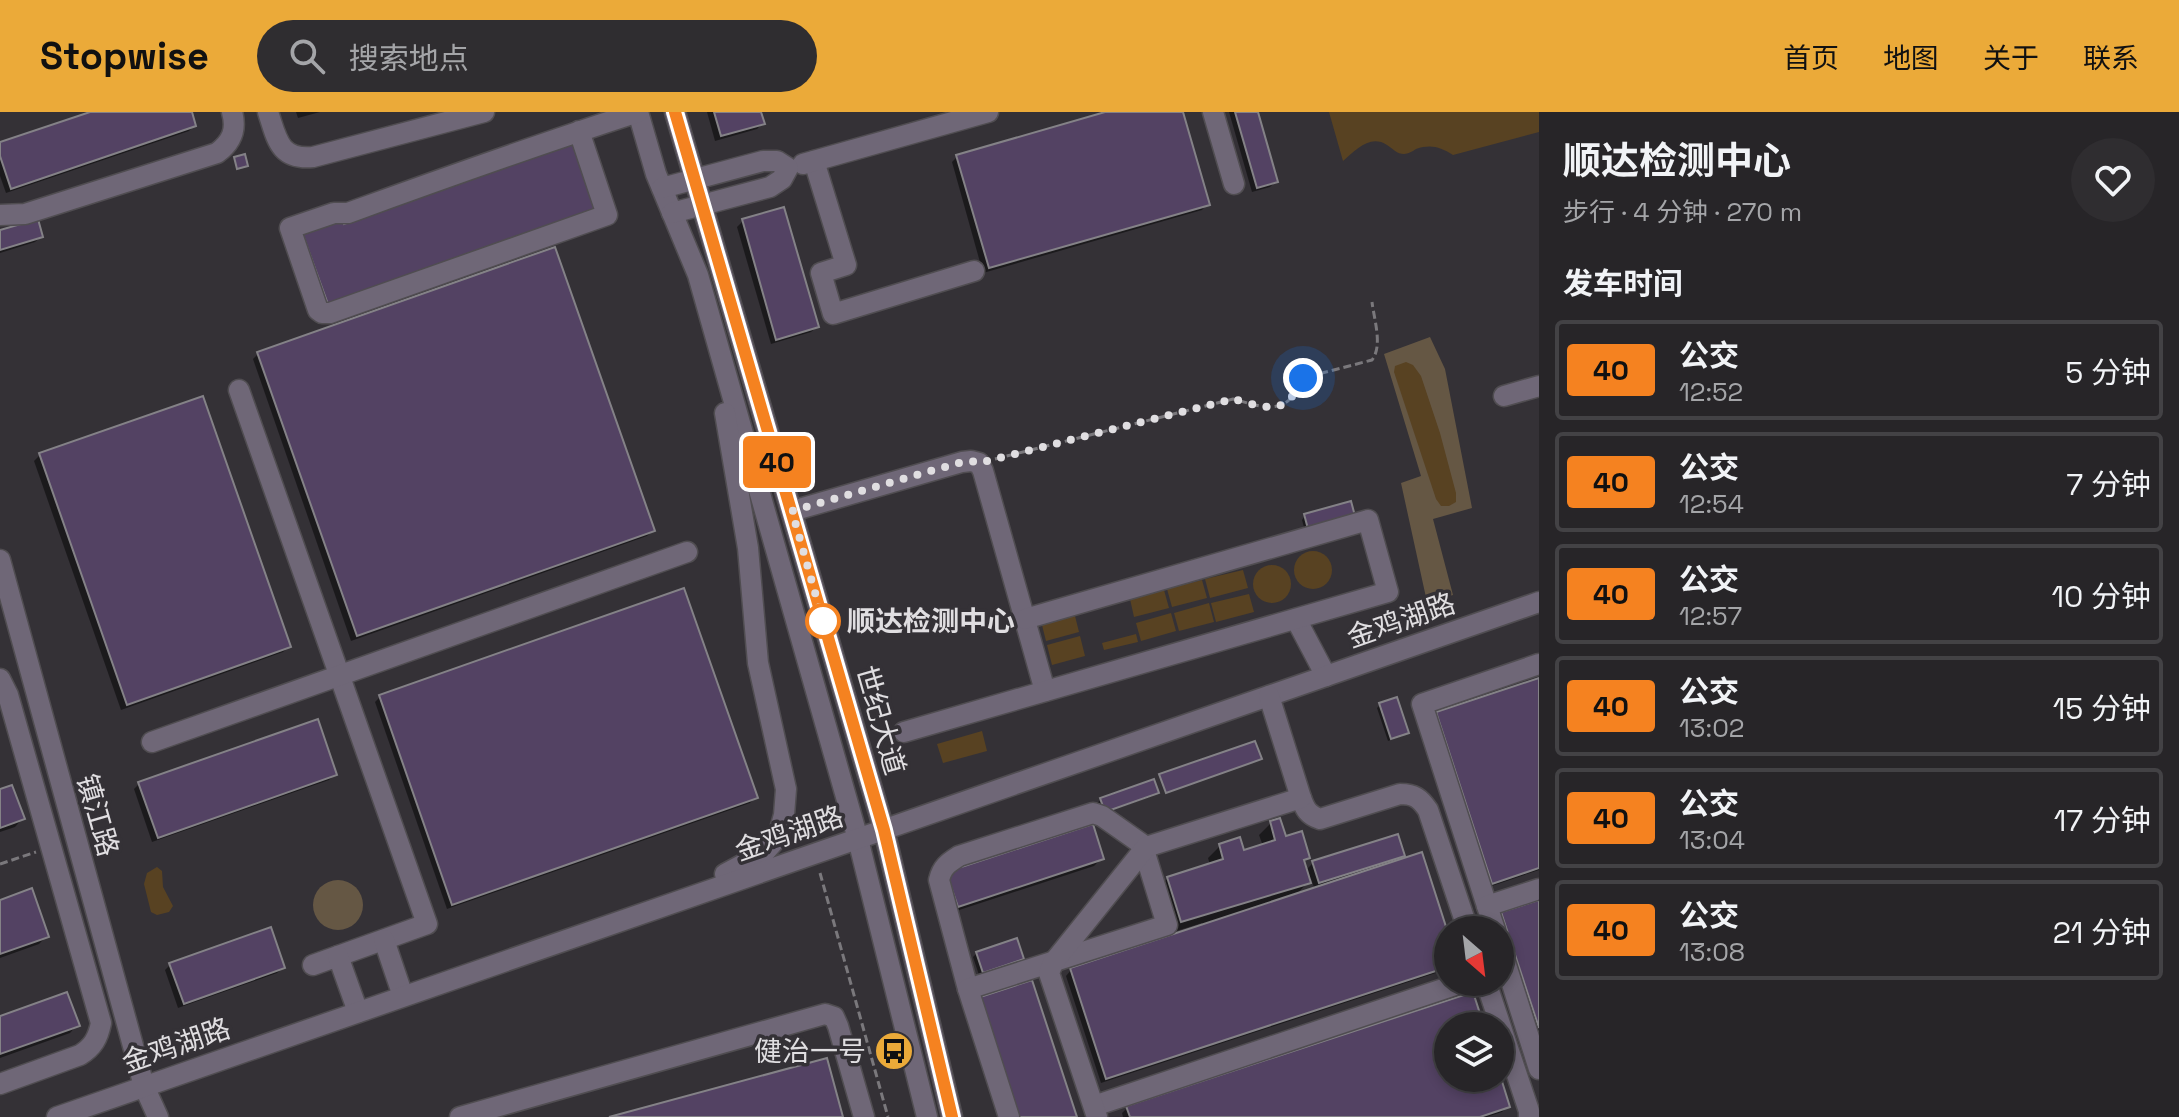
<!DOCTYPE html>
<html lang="zh">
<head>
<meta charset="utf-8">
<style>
	:root { --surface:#272528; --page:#2f2d30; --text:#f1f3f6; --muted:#a4a5a8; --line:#434245; --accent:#ebaa39 }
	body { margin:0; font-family:"Space Grotesk","Noto Sans SC",sans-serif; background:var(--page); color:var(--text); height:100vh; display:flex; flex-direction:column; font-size:30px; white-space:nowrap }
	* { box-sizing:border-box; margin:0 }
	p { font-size:26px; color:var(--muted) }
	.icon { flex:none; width:44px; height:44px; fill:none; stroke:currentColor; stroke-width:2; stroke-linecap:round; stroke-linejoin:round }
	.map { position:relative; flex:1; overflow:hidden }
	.details { display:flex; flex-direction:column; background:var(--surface); width:640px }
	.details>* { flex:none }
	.badge { padding:0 16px; border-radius:6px; font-size:28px; line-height:52px }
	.needle { width:52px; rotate:152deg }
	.buttons { position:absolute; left:1434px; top:804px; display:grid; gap:16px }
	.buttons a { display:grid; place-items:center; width:80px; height:80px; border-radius:50%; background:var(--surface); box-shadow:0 4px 12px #0003,0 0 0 2px var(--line); font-size:40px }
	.you { position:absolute; width:40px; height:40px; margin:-20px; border:6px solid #fff; border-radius:50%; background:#1a73e8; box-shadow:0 0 0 12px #1a73e833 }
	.map>.badge { position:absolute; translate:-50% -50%; box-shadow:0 0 0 4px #fff }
	h2 { padding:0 24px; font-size:30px; line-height:72px }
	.round { display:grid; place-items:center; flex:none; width:84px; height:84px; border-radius:42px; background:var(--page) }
	.summary { display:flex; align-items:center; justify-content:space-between; height:136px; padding:0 24px }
	h1 { font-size:38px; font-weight:700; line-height:60px }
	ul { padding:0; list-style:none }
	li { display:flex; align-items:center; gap:24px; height:100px; margin:0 16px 12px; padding:0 8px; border:4px solid var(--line); border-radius:8px }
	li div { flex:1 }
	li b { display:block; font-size:30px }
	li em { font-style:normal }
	li .badge { min-width:88px; font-weight:700; text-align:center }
	header { display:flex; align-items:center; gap:48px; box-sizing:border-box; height:112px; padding:0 40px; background:var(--accent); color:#111 }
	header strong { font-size:38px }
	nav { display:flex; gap:44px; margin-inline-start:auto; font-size:28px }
	.search { width:560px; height:72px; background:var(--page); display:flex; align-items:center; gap:20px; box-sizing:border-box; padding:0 28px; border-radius:44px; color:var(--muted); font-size:30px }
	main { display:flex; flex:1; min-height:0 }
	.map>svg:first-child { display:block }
</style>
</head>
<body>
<header>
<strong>Stopwise</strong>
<div class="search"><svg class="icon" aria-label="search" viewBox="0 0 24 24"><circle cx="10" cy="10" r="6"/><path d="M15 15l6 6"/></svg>搜索地点</div>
<nav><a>首页</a><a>地图</a><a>关于</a><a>联系</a></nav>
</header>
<main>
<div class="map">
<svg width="1539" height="1005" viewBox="0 0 1539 1005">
	<rect width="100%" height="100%" fill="#343136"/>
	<g fill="#655744">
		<polygon points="1430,225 1445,257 1472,396 1433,407 1453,483 1427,490 1401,371 1421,364 1384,242"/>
		<circle cx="338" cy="793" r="25"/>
	</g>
	<g fill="#584222">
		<path d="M1329,0H1539V20L1453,43C1440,35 1431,32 1416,37C1413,39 1408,42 1404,42C1397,42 1393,37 1387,33C1370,22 1356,38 1343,49Z"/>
		<polygon points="1406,250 1413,253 1421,264 1440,321 1456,381 1456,390 1449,394 1441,394 1436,387 1394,260 1395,254"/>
		<circle cx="1313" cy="458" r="19"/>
		<circle cx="1272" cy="472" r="19"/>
		<polygon points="1243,458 1248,476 1210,486 1205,467"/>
		<polygon points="1202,468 1207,486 1172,495 1167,477"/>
		<polygon points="1164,478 1169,496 1134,505 1130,487"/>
		<polygon points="1249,482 1254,500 1216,510 1211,491"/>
		<polygon points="1209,491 1214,510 1179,519 1174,501"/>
		<polygon points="1074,500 1079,520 1046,529 1041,509"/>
		<polygon points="1171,501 1176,519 1141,529 1136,511"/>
		<polygon points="1136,522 1138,530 1104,538 1102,531"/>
		<polygon points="1080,524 1085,544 1052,553 1047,533"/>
		<polygon points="982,619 987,639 943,651 937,632"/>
		<polygon points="157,755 162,759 163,775 173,794 169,800 157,803 151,800 144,772 147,761"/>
	</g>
	<g fill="#0007" fill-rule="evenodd">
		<polygon points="96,0 190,0 194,13 189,19 6,81 0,64 0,32"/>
		<polygon points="296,0 320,0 298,6"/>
		<polygon points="707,0 759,0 763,11 757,17 715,29"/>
		<polygon points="1112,0 1181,0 1207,92 1202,98 983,161 952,50 957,45"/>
		<polygon points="1229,0 1256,0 1276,69 1270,75 1252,80"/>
		<polygon points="598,97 323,199 296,126 342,115"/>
		<polygon points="743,109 817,215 811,220 771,232 737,115"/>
		<polygon points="0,120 41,125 35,130 0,141"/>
		<polygon points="258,242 653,419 647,424 351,529 253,247"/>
		<polygon points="40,343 289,535 283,540 121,598 34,349"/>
		<polygon points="1305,404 1350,406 1305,419 1302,408"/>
		<polygon points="1539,568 1539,758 1486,776 1431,608 1437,602"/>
		<polygon points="380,585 756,685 750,691 447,797 375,590"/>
		<polygon points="1380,593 1406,620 1403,624 1388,629 1377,596"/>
		<polygon points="335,662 329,668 152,730 134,677 139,672"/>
		<polygon points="0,679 22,707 15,715 0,720"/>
		<polygon points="1157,680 1153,684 1101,702 1097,691 1101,688"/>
		<path d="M1271,711L1285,726L1308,746L1303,751L1305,759L1313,751L1402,743L1394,752L1448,827V857L1101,971L1066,864L1071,858L1203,815L1202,811L1170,821L1157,778L1168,766L1210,753L1208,746L1220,734L1243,740L1263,734L1259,723ZM1311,767L1315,778L1294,785Z"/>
		<polygon points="1102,746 1094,754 950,801 939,770"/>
		<polygon points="0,790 47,824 39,832 0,846"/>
		<polygon points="1539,790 1539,937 1497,807 1502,802"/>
		<polygon points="977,841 1022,847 1019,850 979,863 973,845"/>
		<polygon points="170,853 283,856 277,861 178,896 165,858"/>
		<polygon points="1472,883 1482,914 1448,914 1448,966 1499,966 1508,994 1502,1000 1487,1005 1123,1005 1122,1001 1127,996"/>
		<polygon points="0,906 77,913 70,921 0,946"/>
	</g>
	<g fill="#534263" stroke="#848287" stroke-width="2">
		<polygon points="90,0 192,0 196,14 11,77 0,44 0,30"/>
		<polygon points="714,0 761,0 765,12 721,24"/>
		<polygon points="1105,0 1183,0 1210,93 989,156 956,43"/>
		<polygon points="1235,0 1258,0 1278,70 1257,76"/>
		<polygon points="576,29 600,97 329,195 301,118 340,103 344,112"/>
		<polygon points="245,42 248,54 237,57 234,45"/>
		<polygon points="784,95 819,215 776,228 742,107"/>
		<polygon points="38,107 43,125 0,138 0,118"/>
		<polygon points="555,135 655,419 357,524 257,240"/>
		<polygon points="203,284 291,535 127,593 39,341"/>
		<polygon points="1351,389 1355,404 1308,417 1304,402"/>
		<polygon points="684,476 758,686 452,793 379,583"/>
		<polygon points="1539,566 1539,756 1492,772 1436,600"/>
		<polygon points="1397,585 1409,621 1391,627 1379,591"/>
		<polygon points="318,607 337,663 158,726 138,670"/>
		<polygon points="1255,629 1262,647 1166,681 1159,662"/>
		<polygon points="1154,667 1159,681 1105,700 1100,686"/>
		<polygon points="12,673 25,707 0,716 0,677"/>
		<polygon points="1280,706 1286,724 1302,719 1310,746 1304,748 1311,771 1181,810 1167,765 1223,747 1219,732 1240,725 1244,738 1275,728 1270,709"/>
		<polygon points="1093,712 1104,747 958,795 946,760"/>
		<polygon points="1398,722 1405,744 1319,771 1312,749"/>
		<polygon points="1422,740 1448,821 1448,855 1106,967 1070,856"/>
		<polygon points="32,776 49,825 0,842 0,788"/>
		<polygon points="1539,788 1539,916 1501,800"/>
		<polygon points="271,815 285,856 184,892 169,851"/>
		<polygon points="1017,826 1024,847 983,861 976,840"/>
		<polygon points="1032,868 1077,1005 1016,1005 977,886"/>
		<polygon points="67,880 80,914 0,942 0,904"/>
		<polygon points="1473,880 1484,914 1448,914 1448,966 1500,966 1500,963 1510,995 1480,1005 1130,1005 1126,994"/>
		<polygon points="827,946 843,1005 609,1005"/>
	</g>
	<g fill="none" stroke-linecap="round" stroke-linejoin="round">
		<defs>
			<g id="minor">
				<path d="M268,0C277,27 279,48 313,45L484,0"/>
				<polyline points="638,0 656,62 698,163 858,727 927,1005"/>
				<polyline points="675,0 884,718 952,1005"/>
				<polyline points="1213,0 1234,72"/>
				<path d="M579,19L607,103L330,201H322L318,198L290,116L334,101H348C444,66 540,32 638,0"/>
				<polyline points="814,49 846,153 821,161 833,202 974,159"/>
				<polyline points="803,52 988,0"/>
				<polyline points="662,76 763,49 777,49 788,56 782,67 770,75 672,101"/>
				<path d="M0,103L25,102L217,41C232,30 237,18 232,0"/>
				<polyline points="239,278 427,812 313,853"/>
				<polyline points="1504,284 1539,274"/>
				<polyline points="725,301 748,436 758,551 786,677 784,703 778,725 764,741 725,762"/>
				<polyline points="792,399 962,350 971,349 979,351 983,359 1045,579"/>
				<polyline points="0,448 144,974 158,1005"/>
				<polyline points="1296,507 1326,564"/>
				<path d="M0,567L8,583L101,911C98,926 93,935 80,943L0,972"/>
				<polyline points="904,620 1388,480 1368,408 1025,507"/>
				<polyline points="152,630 687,440"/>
				<path d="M1301,686C1305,697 1308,703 1320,707L1400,682C1414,682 1420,686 1428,698L1468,818"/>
				<polyline points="1487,794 1422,592 1539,552"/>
				<polyline points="1495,818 1487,794 1539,777"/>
				<polyline points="384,828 403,884"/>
				<polyline points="1500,834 1539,957"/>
				<polyline points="338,844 358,900"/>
				<polyline points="1486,870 1529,999 1529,1005"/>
				<path d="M968,877L939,768C942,755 948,751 959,744L1093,701L1102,704L1146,735"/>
				<polyline points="1094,994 1464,870"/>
				<polyline points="57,1005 1539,490"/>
				<polyline points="460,1005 825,902 834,905 838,914 864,1005"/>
				<polyline points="1009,1005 968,877 1167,813 1144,738"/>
				<polyline points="1097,1005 1049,861 1053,851 1146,735 1301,686 1269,584"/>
			</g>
		</defs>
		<use href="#minor" stroke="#504d51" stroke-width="23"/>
		<g stroke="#7a787c" stroke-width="3" stroke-dasharray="8 4" stroke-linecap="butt">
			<path d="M995,347L1233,287C1250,291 1274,302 1289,288C1296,281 1296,272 1303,266L1372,248C1383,234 1374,207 1372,190"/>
			<polyline points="0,752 36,740"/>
			<polyline points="820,761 888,1005"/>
		</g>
		<use href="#minor" stroke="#6f6777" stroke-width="20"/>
	</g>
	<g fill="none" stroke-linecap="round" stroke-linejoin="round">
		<defs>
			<polyline id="line" points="675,0 884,718 952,1005"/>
		</defs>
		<use href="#line" stroke="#fff" stroke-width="18"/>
		<use href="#line" stroke="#f58220" stroke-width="12"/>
		<path stroke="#e0dee1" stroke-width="8" stroke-dasharray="0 14.4" d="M823,509L792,399L962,350L971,349L979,351L1233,287C1250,291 1274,302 1289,288C1296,281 1296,272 1303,266"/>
	</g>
	<defs>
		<symbol id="bus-disc" viewBox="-11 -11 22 22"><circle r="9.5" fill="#ebaa39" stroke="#343136"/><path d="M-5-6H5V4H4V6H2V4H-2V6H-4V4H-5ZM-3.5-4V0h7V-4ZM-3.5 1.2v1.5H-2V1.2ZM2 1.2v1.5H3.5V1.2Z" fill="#111"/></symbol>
	</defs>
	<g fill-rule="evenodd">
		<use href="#bus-disc" x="872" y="917" width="44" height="44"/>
	</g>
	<circle fill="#fff" stroke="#f58220" stroke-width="4" cx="823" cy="509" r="16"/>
	<g text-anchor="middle" stroke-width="7" stroke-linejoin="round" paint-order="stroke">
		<g font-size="28" fill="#e0dee1" stroke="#343136">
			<text transform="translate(1401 508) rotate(-19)" y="10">金鸡湖路</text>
			<text transform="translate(881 608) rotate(74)" y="10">世纪大道</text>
			<text transform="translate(98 703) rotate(74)" y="10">镇江路</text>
			<text transform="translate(789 721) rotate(-19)" y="10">金鸡湖路</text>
			<text transform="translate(176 933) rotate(-19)" y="10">金鸡湖路</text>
		</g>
		<g font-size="28" font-weight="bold" fill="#e0dee1" stroke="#343136" text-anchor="start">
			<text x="847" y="519">顺达检测中心</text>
		</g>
		<g font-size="28" fill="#e0dee1" stroke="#343136" text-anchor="end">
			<text x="866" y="949">健治一号</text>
		</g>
	</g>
</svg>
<div class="buttons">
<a><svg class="needle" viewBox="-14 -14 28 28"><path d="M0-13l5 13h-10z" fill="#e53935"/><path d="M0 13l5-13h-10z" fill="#a4a5a8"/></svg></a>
<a><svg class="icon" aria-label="layers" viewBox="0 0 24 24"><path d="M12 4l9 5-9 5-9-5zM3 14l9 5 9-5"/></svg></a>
</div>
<div class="you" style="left:1303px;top:266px"></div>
<b class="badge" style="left:777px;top:350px;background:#f58220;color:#111">40</b>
</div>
<section class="details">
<div class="summary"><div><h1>顺达检测中心</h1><p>步行 · 4 分钟 · 270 m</p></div><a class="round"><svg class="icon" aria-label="heart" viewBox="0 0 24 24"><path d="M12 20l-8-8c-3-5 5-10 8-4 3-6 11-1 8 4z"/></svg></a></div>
<h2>发车时间</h2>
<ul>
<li><span class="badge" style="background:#f58220;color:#111">40</span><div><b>公交</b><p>12:52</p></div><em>5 分钟</em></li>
<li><span class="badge" style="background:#f58220;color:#111">40</span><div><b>公交</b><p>12:54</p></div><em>7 分钟</em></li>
<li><span class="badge" style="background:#f58220;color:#111">40</span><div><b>公交</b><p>12:57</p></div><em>10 分钟</em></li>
<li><span class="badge" style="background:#f58220;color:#111">40</span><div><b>公交</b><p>13:02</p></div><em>15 分钟</em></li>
<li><span class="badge" style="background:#f58220;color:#111">40</span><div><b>公交</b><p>13:04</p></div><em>17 分钟</em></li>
<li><span class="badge" style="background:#f58220;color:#111">40</span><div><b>公交</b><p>13:08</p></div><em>21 分钟</em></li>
</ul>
</section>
</main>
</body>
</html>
